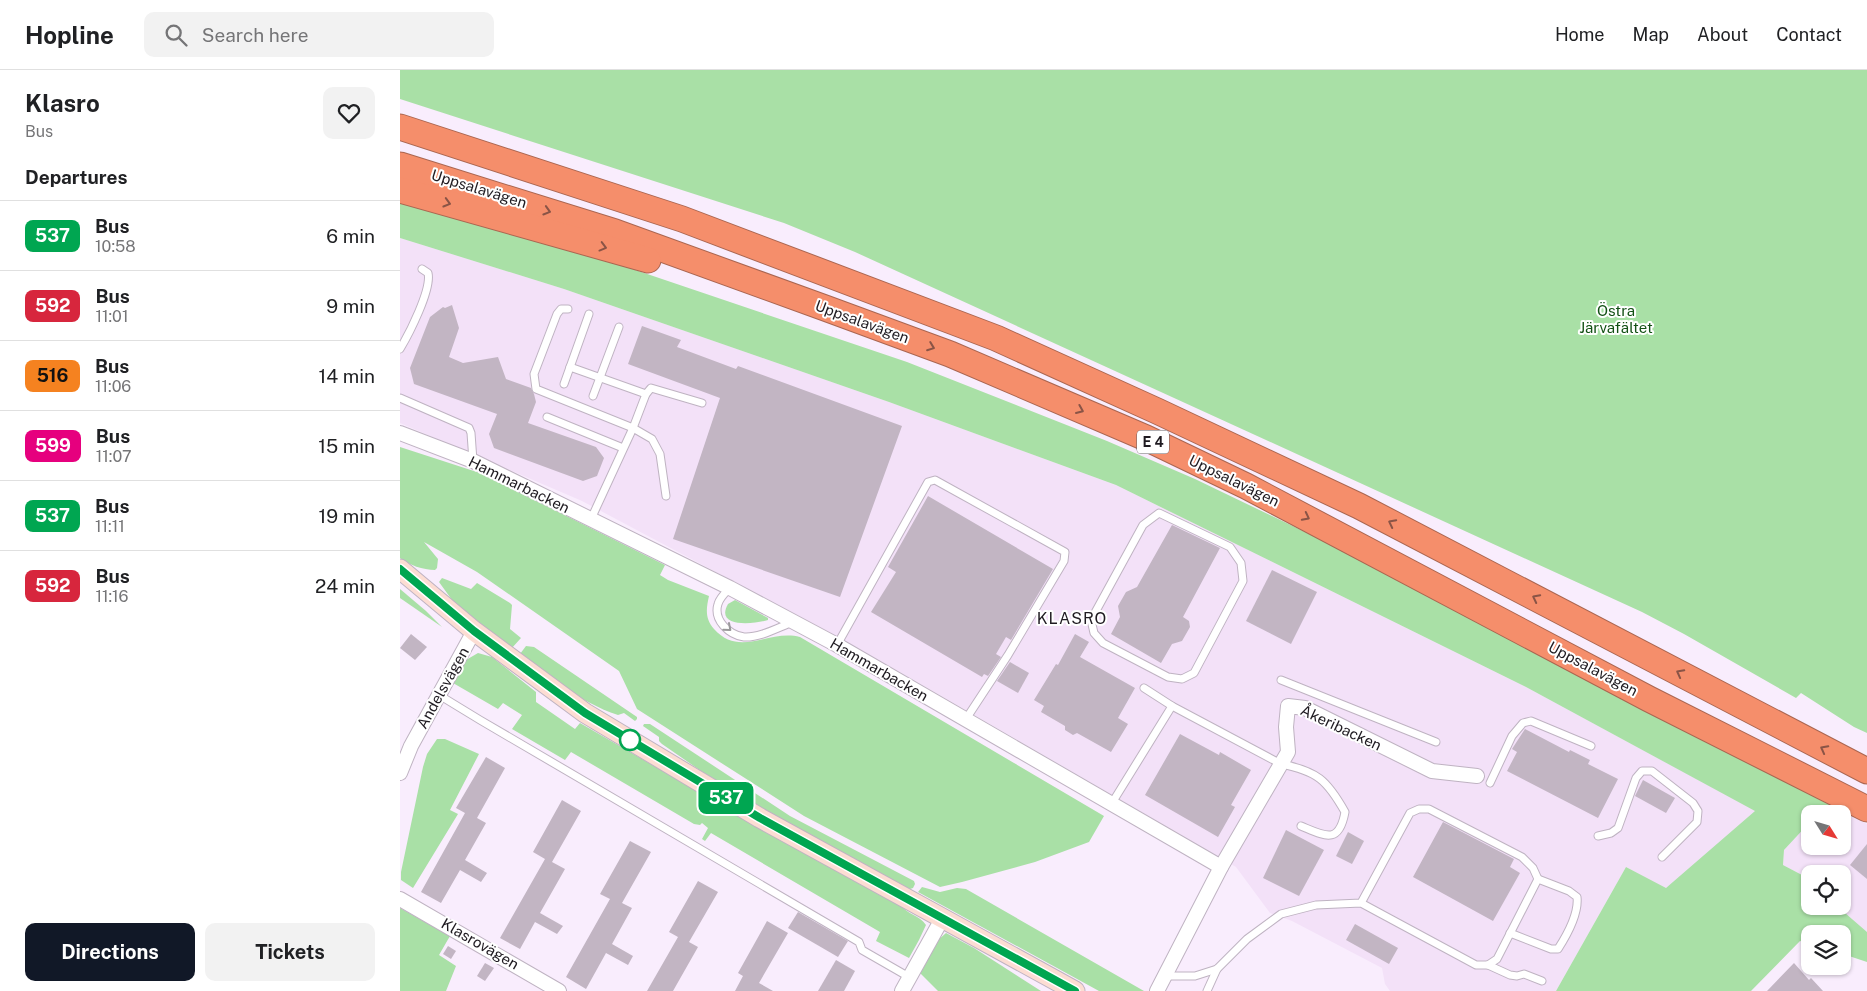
<!DOCTYPE html>
<html lang="en">
<head>
<meta charset="utf-8">
<style>
	:root { --surface:#fff; --page:#f2f2f2; --text:#202124; --muted:#757577; --line:#e0e0e0; --accent:#111827 }
	body { margin:0; font-family:"Public Sans",sans-serif; background:var(--page); color:var(--text); height:100vh; display:flex; flex-direction:column; font-size:19px; white-space:nowrap }
	* { box-sizing:border-box; margin:0 }
	p { font-size:16px; color:var(--muted) }
	.icon { flex:none; width:28px; height:28px; fill:none; stroke:currentColor; stroke-width:2; stroke-linecap:round; stroke-linejoin:round }
	.map { position:relative; flex:1; overflow:hidden }
	.panel { display:flex; flex-direction:column; background:var(--surface); width:400px }
	.panel>* { flex:none }
	.badge { padding:0 10px; border-radius:8px; font-size:18px; line-height:32px }
	.needle { width:32px; rotate:127deg }
	.fabs { position:absolute; left:1401px; top:735px; display:grid; gap:10px }
	.fabs a { display:grid; place-items:center; width:50px; height:50px; border-radius:10px; background:var(--surface); box-shadow:0 1px 4px #0004; font-size:25px }
	.map>.badge { position:absolute; translate:-50% -50%; box-shadow:0 0 0 2px #fff }
	h2 { padding:0 25px; font-size:19px; line-height:45px }
	.round { display:grid; place-items:center; flex:none; width:52px; height:52px; border-radius:10px; background:var(--page) }
	.head { display:flex; align-items:center; justify-content:space-between; height:85px; padding:0 25px }
	h1 { font-size:24px; font-weight:700; line-height:38px }
	.action { display:flex; gap:10px; margin-top:auto; padding:10px 25px }
	.action a { flex:1; height:58px; border-radius:10px; background:var(--accent); color:#fff; font-size:20px; font-weight:700; line-height:58px; text-align:center }
	.action a+a { background:var(--page); color:var(--text) }
	ul { padding:0; list-style:none }
	li { display:flex; align-items:center; gap:15px; height:70px; padding:0 25px; border-top:1px solid var(--line) }
	li div { flex:1 }
	li b { display:block; font-size:19px }
	li em { font-style:normal }
	li .badge { min-width:55px; font-weight:700; text-align:center }
	header { display:flex; align-items:center; gap:30px; box-sizing:border-box; height:70px; padding:0 25px; background:var(--surface); border-bottom:1px solid var(--line) }
	header strong { font-size:24px }
	nav { display:flex; gap:28px; margin-inline-start:auto; font-size:18px }
	.search { width:350px; height:45px; background:var(--page); display:flex; align-items:center; gap:12px; box-sizing:border-box; padding:0 18px; border-radius:10px; color:var(--muted); font-size:19px }
	main { display:flex; flex:1; min-height:0 }
	.map>svg:first-child { display:block }
</style>
</head>
<body>
<header>
<strong>Hopline</strong>
<div class="search"><svg class="icon" aria-label="search" viewBox="0 0 24 24"><circle cx="10" cy="10" r="6"/><path d="M15 15l6 6"/></svg>Search here</div>
<nav><a>Home</a><a>Map</a><a>About</a><a>Contact</a></nav>
</header>
<main>
<section class="panel">
<div class="head"><div><h1>Klasro</h1><p>Bus</p></div><a class="round"><svg class="icon" aria-label="heart" viewBox="0 0 24 24"><path d="M12 20l-8-8c-3-5 5-10 8-4 3-6 11-1 8 4z"/></svg></a></div>
<h2>Departures</h2>
<ul>
<li><span class="badge" style="background:#00a651;color:#fff">537</span><div><b>Bus</b><p>10:58</p></div><em>6 min</em></li>
<li><span class="badge" style="background:#d7263d;color:#fff">592</span><div><b>Bus</b><p>11:01</p></div><em>9 min</em></li>
<li><span class="badge" style="background:#f58220;color:#111">516</span><div><b>Bus</b><p>11:06</p></div><em>14 min</em></li>
<li><span class="badge" style="background:#e6007e;color:#fff">599</span><div><b>Bus</b><p>11:07</p></div><em>15 min</em></li>
<li><span class="badge" style="background:#00a651;color:#fff">537</span><div><b>Bus</b><p>11:11</p></div><em>19 min</em></li>
<li><span class="badge" style="background:#d7263d;color:#fff">592</span><div><b>Bus</b><p>11:16</p></div><em>24 min</em></li>
</ul>
<div class="action"><a>Directions</a><a>Tickets</a></div>
</section>
<div class="map">
<svg width="1467" height="921" viewBox="0 0 1467 921">
	<rect width="100%" height="100%" fill="#f9edfd"/>
	<g fill="#f3e1f8">
		<polygon points="0,168 164,219 489,332 716,415 1126,617 1356,741 1266,819 1226,797 1156,921 990,921 985,914 982,898 892,851 870,843 836,797 519,613 429,562 182,431 0,353"/>
		<polygon points="1434,737 1467,754 1467,862 1437,836 1442,836 1442,804 1410,804 1410,812 1402,805 1383,795 1384,780 1410,752 1410,776 1442,776 1442,744 1417,744 1421,739"/>
	</g>
	<g fill="#a9e0a6">
		<polygon points="0,0 1467,0 1467,663 1454,657 1401,623 1396,628 1284,564 1242,542 455,182 384,153 0,29"/>
		<polygon points="0,129 132,165 507,292 707,371 795,409 984,500 1434,737 1421,739 1417,744 1410,744 1410,752 1384,780 1383,795 1402,805 1410,812 1410,836 1437,836 1467,862 1467,892 1443,884 1442,864 1410,864 1410,874 1400,871 1351,921 1156,921 1226,797 1266,818 1355,741 1126,617 716,415 489,332 164,219 0,168"/>
		<path d="M0,377L80,403L265,495L260,505L268,510L309,526C306,539 305,549 314,559C340,588 369,559 400,567L704,746L689,772L635,792L562,812L540,817L404,746L237,639L219,601L77,502L24,472L38,489L37,498L35,500C23,500 9,495 0,488Z"/>
		<polygon points="42,508 71,519 77,513 110,533 112,535 110,559 121,568 111,579 52,530 39,512"/>
		<polygon points="0,519 26,541 42,557 0,528"/>
		<path d="M335,530L368,548V550C356,554 314,559 328,534Z"/>
		<path d="M126,576L134,577L237,647V649L235,651L224,643L218,645C179,632 152,608 120,584Z"/>
		<path d="M78,583L92,587L136,622V632L175,659L180,653L366,761L501,835C506,844 520,845 526,855L519,870L509,888L476,871L480,862L311,763L305,771L302,769L308,758L302,753L300,755L294,754L171,682L165,690L112,659L122,645L103,633L98,639L53,613L66,590Z"/>
		<polygon points="244,654 250,654 390,746 514,811 515,814 513,818 510,819 425,774 379,748 301,701 262,674 259,671 259,667 243,656"/>
		<polygon points="37,669 45,669 79,684 50,740 58,744 13,818 1,810 1,802 23,697 27,684"/>
		<polygon points="522,817 540,822 557,818 566,819 744,921 699,921 518,822"/>
		<polygon points="0,838 50,866 39,885 56,896 46,921 0,921"/>
		<polygon points="546,863 574,878 641,921 538,921 520,903 537,871"/>
	</g>
	<g fill="#c2b5c3">
		<polygon points="52,235 59,258 49,287 63,293 98,287 106,309 131,318 134,324 136,332 128,353 196,377 204,388 197,406 183,411 94,378 89,364 97,344 14,314 10,298 30,247 43,237 45,238"/>
		<polygon points="242,256 281,270 277,277 336,299 338,296 502,356 440,527 273,469 320,328 228,294"/>
		<polygon points="528,426 653,499 611,570 606,567 596,584 601,587 588,606 584,604 582,607 471,542 496,502 488,497"/>
		<polygon points="772,455 820,478 783,547 789,551 790,557 782,571 772,574 761,593 711,564 720,547 718,536 726,522 737,517"/>
		<polygon points="872,500 917,522 891,574 846,551"/>
		<polygon points="11,564 27,577 15,590 0,578"/>
		<polygon points="675,564 689,572 680,587 735,618 718,648 728,654 711,682 677,663 673,665 665,660 665,656 641,642 644,636 634,630 656,594 658,595"/>
		<polygon points="610,592 629,603 618,623 597,611"/>
		<polygon points="1125,659 1169,682 1170,680 1190,690 1188,694 1218,709 1198,748 1107,701 1117,682 1112,679"/>
		<polygon points="780,664 819,685 820,682 851,700 831,735 835,737 818,767 745,725"/>
		<polygon points="86,687 105,698 77,748 86,753 65,790 87,803 81,812 60,800 41,833 21,822 65,743 56,738"/>
		<polygon points="1243,710 1275,728 1266,743 1235,726"/>
		<polygon points="162,730 181,741 152,792 165,799 140,843 163,856 157,864 135,852 120,879 100,868 145,789 133,782"/>
		<polygon points="1043,752 1114,789 1110,797 1120,803 1093,851 1013,807"/>
		<polygon points="886,760 924,780 899,826 863,808"/>
		<polygon points="948,762 964,771 952,794 936,786"/>
		<polygon points="230,771 251,782 222,833 232,838 212,874 233,886 228,895 206,883 186,919 166,907 210,829 200,824"/>
		<polygon points="1467,774 1467,809 1450,795"/>
		<polygon points="298,811 318,822 289,872 298,877 273,921 247,921 278,867 269,862"/>
		<polygon points="398,842 448,871 438,887 388,858"/>
		<polygon points="367,851 388,863 359,913 373,921 335,921 343,906 338,903"/>
		<polygon points="955,854 998,878 989,894 946,870"/>
		<polygon points="48,876 56,881 51,889 43,884"/>
		<polygon points="436,890 455,901 444,921 418,921"/>
		<polygon points="85,893 94,898 85,911 77,906"/>
		<polygon points="1394,893 1409,910 1411,908 1423,921 1367,921"/>
	</g>
	<g fill="none" stroke-linecap="round" stroke-linejoin="round">
		<defs>
			<g id="service">
				<polyline points="168,239 161,239 157,244 134,304 136,319 233,358 252,369 260,384 266,426"/>
				<path d="M0,279C9,264 32,219 28,203L22,199"/>
				<polyline points="170,297 246,324 233,358 191,449"/>
				<polyline points="164,314 189,244"/>
				<polyline points="246,324 251,318 302,333"/>
				<polyline points="193,326 219,257"/>
				<polyline points="0,328 69,358 71,363 73,391"/>
				<polyline points="147,347 223,378"/>
				<polygon points="759,443 830,477 841,493 843,511 794,603 782,609 768,607 703,573 694,563 691,550 743,455"/>
				<path d="M330,518C326,522 320,527 318,534C313,550 329,565 344,567C360,568 379,557 393,552"/>
				<polyline points="437,575 528,412 535,410 665,482 664,491 608,585 566,649"/>
				<polyline points="881,610 1036,672"/>
				<path d="M744,618L772,636L881,694C917,701 927,710 945,742C939,775 925,766 901,756"/>
				<polyline points="39,625 80,650 459,872 462,880 509,907"/>
				<polyline points="1090,713 1112,666 1123,653 1131,651 1191,676"/>
				<polyline points="712,733 772,636"/>
				<polyline points="1198,766 1211,763 1218,758 1236,708 1242,701 1252,701 1293,733 1298,741 1297,752 1262,787"/>
				<path d="M1110,863L1151,879H1158C1167,865 1179,844 1177,827L1169,821L1138,809"/>
				<polyline points="1088,895 1110,905 1117,906 1124,904 1142,911"/>
				<polyline points="765,906 795,906 817,899 847,869 881,844 916,835 961,833 1076,895 1088,895 1097,889 1138,809 1133,798 1122,787 1029,739 1019,739 1010,743 961,833"/>
				<polyline points="807,921 817,899"/>
			</g>
			<g id="minor">
				<polyline points="0,363 73,391 330,518 437,575 821,797 757,921"/>
				<polyline points="0,703 11,676 74,561"/>
				<polyline points="821,797 888,682 886,657 888,636 905,638 1032,701 1077,706"/>
				<polyline points="0,829 159,921"/>
				<polyline points="502,921 542,849"/>
			</g>
			<polyline id="secondary" points="0,499 74,561 185,643 360,748 675,921"/>
			<g id="motorway">
				<polyline points="0,57 282,149 596,268 757,341 959,436 1467,701"/>
				<polyline points="0,95 215,162 425,238 550,284 746,368 846,416 1249,629 1467,739"/>
				<polyline points="0,120 248,190"/>
			</g>
		</defs>
		<use href="#service" stroke="#bfb3c2" stroke-width="9"/>
		<use href="#minor" stroke="#bfb3c2" stroke-width="16"/>
		<use href="#secondary" stroke="#bfb3c2" stroke-width="21"/>
		<use href="#motorway" stroke="#aa6651" stroke-width="27"/>
		<use href="#service" stroke="#fff" stroke-width="7"/>
		<use href="#minor" stroke="#fff" stroke-width="14"/>
		<use href="#secondary" stroke="#fcddd3" stroke-width="19"/>
		<use href="#motorway" stroke="#f58e6b" stroke-width="25"/>
	</g>
	<defs><path id="oneway-chevron" d="M-2-3.5L2.5 0L-2 3.5" fill="none" stroke-width="1.6" stroke-linecap="round" stroke-linejoin="round" transform="scale(1.25)"/></defs>
	<g stroke="#8a5446">
		<use href="#oneway-chevron" transform="translate(47 133) rotate(16)"/>
		<use href="#oneway-chevron" transform="translate(147 141) rotate(17)"/>
		<use href="#oneway-chevron" transform="translate(203 177) rotate(15)"/>
		<use href="#oneway-chevron" transform="translate(531 277) rotate(21)"/>
		<use href="#oneway-chevron" transform="translate(680 340) rotate(23)"/>
		<use href="#oneway-chevron" transform="translate(906 447) rotate(27)"/>
		<use href="#oneway-chevron" transform="translate(992 453) rotate(-153)"/>
		<use href="#oneway-chevron" transform="translate(1136 528) rotate(-153)"/>
		<use href="#oneway-chevron" transform="translate(1280 603) rotate(-152)"/>
		<use href="#oneway-chevron" transform="translate(1424 679) rotate(-152)"/>
	</g>
	<use stroke="#9a989b" href="#oneway-chevron" transform="translate(328 558) rotate(41)"/>
	<g fill="none" stroke-linecap="round" stroke-linejoin="round">
		<defs>
			<polyline id="line" points="0,499 74,561 185,643 360,748 675,921"/>
		</defs>
		<use href="#line" stroke="#fff" stroke-width="11"/>
		<use href="#line" stroke="#00a651" stroke-width="8"/>
	</g>
	<circle fill="#fff" stroke="#00a651" stroke-width="2.5" cx="230" cy="670" r="10"/>
	<g text-anchor="middle" stroke-width="4" stroke-linejoin="round" paint-order="stroke">
		<rect fill="#fff" stroke="#625f64" stroke-width="1" x="737" y="360.5" width="32" height="23" rx="4"/>
		<g font-size="14" font-weight="bold" fill="#1f1b21">
			<text x="753" y="377">E 4</text>
		</g>
		<g font-size="15" fill="#1f1b21" stroke="#fff">
			<text transform="translate(79 119) rotate(17)" y="5">Uppsalavägen</text>
			<text transform="translate(462 252) rotate(20)" y="5">Uppsalavägen</text>
			<text transform="translate(834 411) rotate(26)" y="5">Uppsalavägen</text>
			<text transform="translate(119 415) rotate(26)" y="5">Hammarbacken</text>
			<text transform="translate(1193 599) rotate(28)" y="5">Uppsalavägen</text>
			<text transform="translate(479 600) rotate(30)" y="5">Hammarbacken</text>
			<text transform="translate(43 618) rotate(-61)" y="5">Andelsvägen</text>
			<text transform="translate(941 658) rotate(25)" y="5">Åkeribacken</text>
			<text transform="translate(80 874) rotate(30)" y="5">Klasrovägen</text>
		</g>
		<g font-size="15" fill="#135115" stroke="#fff">
			<text x="1216" y="246">Östra<tspan x="1216" dy="17">Järvafältet</tspan></text>
		</g>
		<g font-size="16" letter-spacing="1" fill="#1f1b21" stroke="#fff">
			<text x="672" y="554">KLASRO</text>
		</g>
	</g>
</svg>
<div class="fabs">
<a><svg class="needle" viewBox="-14 -14 28 28"><path d="M0-13l5 13h-10z" fill="#e53935"/><path d="M0 13l5-13h-10z" fill="#757577"/></svg></a>
<a><svg class="icon" aria-label="locate" viewBox="0 0 24 24"><circle cx="12" cy="12" r="6"/><path d="M12 2v4M12 18v4M2 12h4M18 12h4"/></svg></a>
<a><svg class="icon" aria-label="layers" viewBox="0 0 24 24"><path d="M12 4l9 5-9 5-9-5zM3 14l9 5 9-5"/></svg></a>
</div>
<b class="badge" style="left:326px;top:728px;background:#00a651;color:#fff">537</b>
</div>
</main>
</body>
</html>
